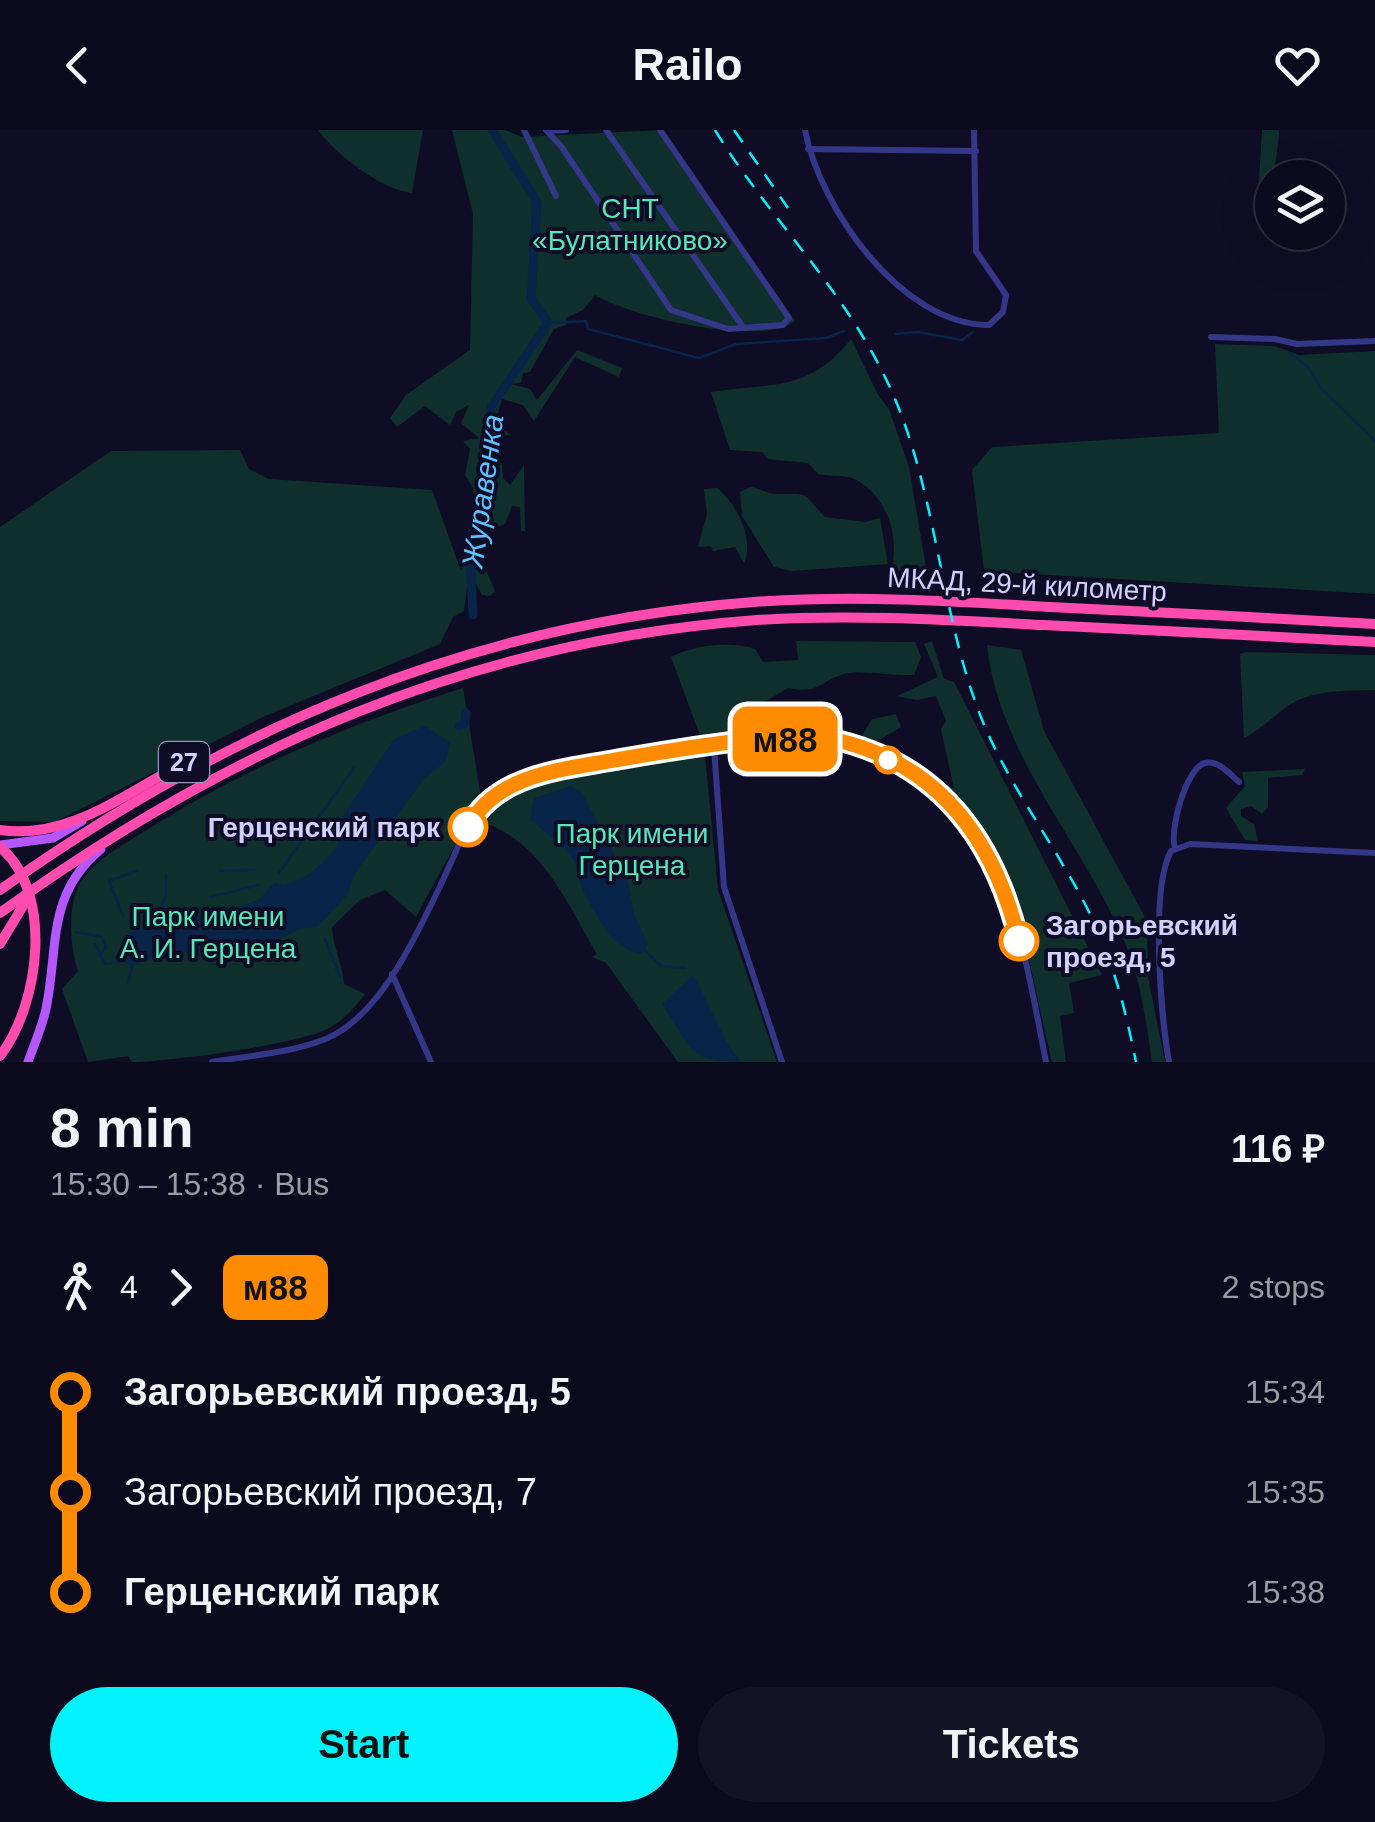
<!DOCTYPE html>
<html lang="en">
<head>
<meta charset="utf-8">
<style>
	:root { --surface:#0b0a1c; --page:#141325; --text:#f1f3f6; --muted:#9a9aa3; --line:#2b2b3b; --accent:#00f3fb }
	body { margin:0; font-family:Arial,sans-serif; background:var(--page); color:var(--text); height:100vh; display:flex; flex-direction:column; font-size:38px; white-space:nowrap }
	* { box-sizing:border-box; margin:0 }
	p { font-size:32px; color:var(--muted) }
	.icon { flex:none; width:55px; height:55px; fill:none; stroke:currentColor; stroke-width:2; stroke-linecap:round; stroke-linejoin:round }
	.map { position:relative; height:932px; overflow:hidden }
	.panel { display:flex; flex-direction:column; background:var(--surface); flex:1 }
	.panel>* { flex:none }
	.badge { padding:0 20px; border-radius:15px; font-size:35px; line-height:65px }
	.buttons { position:absolute; left:1255px; top:30px; display:grid; gap:20px }
	.buttons a { display:grid; place-items:center; width:90px; height:90px; border-radius:50%; background:var(--surface); box-shadow:0 10px 40px #0002,0 0 0 2px var(--line); font-size:50px }
	.map>.badge { position:absolute; translate:-50% -50%; box-shadow:0 0 0 5px #fff }
	.legs { display:flex; align-items:center; gap:15px; height:110px; padding:0 50px; font-size:32px }
	.legs p { margin-inline-start:auto }
	.head { display:flex; align-items:center; justify-content:space-between; height:170px; padding:0 50px }
	h1 { font-size:55px; font-weight:800; line-height:75px }
	.cta { display:flex; gap:20px; margin-top:auto; padding:20px 50px }
	.cta a { flex:1; height:115px; border-radius:60px; background:var(--accent); color:#111; font-size:40px; font-weight:800; line-height:115px; text-align:center }
	.cta a+a { background:var(--page); color:var(--text) }
	ul { padding:0 50px; list-style:none }
	li { display:flex; align-items:center; gap:35px; height:100px; font-size:38px }
	li i { display:grid; place-items:center; width:15px; height:100%; margin:0 12px; background:currentColor }
	li i::after { content:''; width:25px; height:25px; margin:-12px; border:8px solid; border-radius:50%; background:var(--surface) }
	li p { margin-inline-start:auto }
	li:first-child i { background:linear-gradient(#0000 50%,currentColor 0) }
	li:last-child i { background:linear-gradient(currentColor 50%,#0000 0) }
	header { display:flex; justify-content:space-between; align-items:center; height:130px; padding:0 50px; background:var(--surface); font-size:45px; font-weight:800 }
	.map>svg:first-child { display:block }
</style>
</head>
<body>
<header><svg class="icon" aria-label="back" viewBox="0 0 24 24"><path d="M15 5l-7 7 7 7"/></svg>Railo<svg class="icon" aria-label="heart" viewBox="0 0 24 24"><path d="M12 20l-8-8c-3-5 5-10 8-4 3-6 11-1 8 4z"/></svg></header>
<div class="map">
<svg width="1375" height="932" viewBox="0 0 1375 932">
	<rect width="100%" height="100%" fill="#0f0d25"/>
	<g fill="#0f2f2c">
		<path d="M318,0H423L412,63C382,60 335,24 318,0Z"/>
		<path d="M452,0H505L522,7L662,0L795,191C761,218 629,186 595,165L583,180L566,188V195L554,199L530,242L523,243L521,253L511,254L530,259L537,270L577,220L622,238L619,247L575,227L534,291L523,275L502,269L495,293L511,305L490,307L483,319L502,333L503,348L510,355L524,335L525,401H521L520,377L512,376L505,394L481,404L476,417L495,461L490,466L482,465L469,442L464,481L453,487L440,514L265,586L55,692L0,691V397L111,321L240,320L249,339L269,349L432,360L461,441L473,373V358L465,345L470,319L463,311L479,308L461,293L469,275L456,282L450,295L425,276L397,297L390,288L406,265L470,220L473,84Z"/>
		<polygon points="1262,0 1279,0 1279,5 1272,62 1264,70 1258,66"/>
		<path d="M851,209L878,265L889,279L909,337L927,443L892,441C898,405 890,371 857,350C848,344 829,347 818,344L808,333L768,329L762,322L730,320L711,262C770,253 810,262 851,209Z"/>
		<polygon points="1215,214 1274,216 1299,225 1375,221 1375,464 984,441 972,340 992,317 1219,303"/>
		<path d="M750,357C758,358 769,364 776,364C811,364 801,361 825,387L865,392L880,388L888,434L792,441L774,437L742,386L740,362Z"/>
		<path d="M717,358C736,373 755,409 744,433L735,417L713,421L711,416L698,417L707,384L704,359Z"/>
		<path d="M796,511L915,512L921,527L914,545C896,546 861,540 848,543C820,549 822,565 788,558L768,570L738,579L734,606L702,611L671,527C694,515 730,511 755,519L763,532L798,530Z"/>
		<path d="M932,511L944,549L954,552L1102,845L1069,853L1074,883L1060,886L1066,932H1052C1025,822 1018,711 917,642C899,630 877,616 859,611L872,589L896,584L901,597L876,612L954,659L941,599L946,591L936,566L917,570L897,566L938,547L924,514Z"/>
		<path d="M987,515L1021,520L1044,601L1147,791L1148,847L1165,932H1152C1146,892 1141,850 1125,813C1083,712 999,626 987,515Z"/>
		<path d="M1246,522L1375,525V560C1344,561 1308,559 1282,580C1269,591 1259,600 1244,608L1240,524Z"/>
		<path d="M463,558L481,667L416,787L385,760L360,770L332,797C333,817 342,832 344,854L365,864C355,877 345,889 331,897C304,914 166,932 132,932L128,926L88,932L62,859L78,841C70,818 67,775 80,753C95,729 122,716 145,701C244,638 352,593 463,558Z"/>
		<path d="M705,625L718,760L777,932H678L606,833L592,827L597,824C565,770 540,707 475,690C487,678 495,667 510,660C550,641 661,623 705,625Z"/>
		<polygon points="1305,639 1302,645 1268,648 1268,677 1262,684 1251,676 1241,679 1241,686 1254,694 1258,711 1245,710 1226,678 1245,656 1242,642"/>
	</g>
	<g fill="#082448">
		<path d="M425,596L450,612L446,631L424,649L355,743L348,764L317,797C298,797 290,805 273,811C228,826 174,814 131,837L124,831L126,805L147,795L155,781H167L175,787L225,783L260,769L274,753L285,755L310,744L327,728L338,715L341,689L394,609Z"/>
		<path d="M571,656L581,661L628,751L634,784L648,814L641,824C609,818 599,788 584,763C578,751 580,739 572,728C561,713 543,701 530,689L534,668Z"/>
		<path d="M693,845C706,866 726,919 742,932C685,932 692,917 662,874Z"/>
	</g>
	<g fill="none" stroke-linecap="round" stroke-linejoin="round">
		<g stroke="#082448" stroke-width="2.5">
			<polyline points="548,193 586,191 588,199 699,228 736,214 826,208 844,201"/>
			<polyline points="896,204 918,202 962,210 973,202"/>
			<polyline points="1290,223 1308,237 1320,257 1375,311"/>
			<polyline points="465,593 469,595"/>
			<polyline points="220,741 255,740"/>
			<polyline points="279,743 354,638"/>
			<polyline points="210,767 259,755"/>
			<polyline points="159,781 166,765 166,745"/>
			<polyline points="123,786 109,751 137,741"/>
			<polyline points="76,802 102,807"/>
			<polyline points="325,809 340,847"/>
			<polyline points="95,814 105,834 124,831"/>
			<polyline points="644,819 661,836 685,838"/>
			<polyline points="100,826 106,817 103,810"/>
			<polyline points="128,852 133,835"/>
		</g>
		<g stroke="#082448" stroke-width="9">
			<polyline points="473,485 470,425 485,370 483,326 491,277 548,193 531,168 537,72 492,0"/>
			<polyline points="459,596 465,593 466,583"/>
		</g>
		<g stroke="#343787" stroke-width="6">
			<polyline points="524,0 556,66"/>
			<polyline points="546,0 561,16 671,180 728,199 783,195 789,188 660,0"/>
			<polyline points="606,0 743,197"/>
			<path d="M805,0C820,78 901,195 989,195L1003,182L1006,165L976,121L974,0"/>
			<polyline points="549,1 566,0"/>
			<polyline points="808,19 976,21"/>
			<polyline points="1211,207 1275,209 1297,214 1375,211"/>
			<polyline points="714,617 724,757 782,932"/>
			<path d="M1175,718C1169,700 1186,638 1205,633C1218,630 1230,644 1239,652"/>
			<polyline points="392,844 431,932"/>
			<path d="M212,932C248,926 289,923 323,910C380,889 418,802 443,750C457,721 467,687 493,667C532,635 625,628 675,621C719,615 766,607 810,607C832,606 855,617 875,625C1006,677 1022,810 1046,932"/>
			<path d="M1169,932C1161,887 1150,759 1171,721L1190,714L1375,723"/>
		</g>
		<g stroke="#b557ff" stroke-width="9">
			<polyline points="0,715 53,708 82,691"/>
			<path d="M28,932C34,915 42,897 46,879C59,815 46,765 101,719"/>
		</g>
		<g stroke="#ff4bae" stroke-width="10">
			<path d="M0,700C78,711 137,652 205,623"/>
			<path d="M0,717C54,762 40,874 0,926"/>
			<path d="M0,760C227,598 473,493 754,472C852,465 951,471 1050,477C1158,482 1267,488 1375,494"/>
			<path d="M0,783C230,617 470,511 757,490C852,484 948,490 1043,495C1154,500 1264,506 1375,512"/>
			<polyline points="0,814 26,771"/>
		</g>
		<g stroke="#00f3fb" stroke-width="2.5" stroke-dasharray="15 12" stroke-linecap="butt">
			<path d="M715,0C772,93 846,159 892,262C939,369 940,490 985,597C1014,664 1060,722 1092,788C1114,834 1126,882 1136,932"/>
			<polyline points="734,0 788,78"/>
		</g>
	</g>
	<g fill="none" stroke-linecap="round" stroke-linejoin="round">
		<defs>
			<path id="line-1" d="M468,697C496,644 562,640 615,630C661,622 785,600 827,608C937,630 994,708 1019,811"/>
		</defs>
		<use href="#line-1" stroke="#fff" stroke-width="22"/>
		<use href="#line-1" stroke="#ff8b00" stroke-width="15"/>
	</g>
	<g fill="#fff" stroke="#ff8b00" stroke-width="5">
		<circle cx="888" cy="630" r="12"/>
		<circle cx="468" cy="697" r="18"/>
		<circle cx="1019" cy="811" r="18"/>
	</g>
	<g text-anchor="middle" stroke-width="8" stroke-linejoin="round" paint-order="stroke">
		<rect fill="#0f0d25" stroke="#9896be" stroke-width="2.5" x="159" y="612" width="50" height="40" rx="8"/>
		<g font-size="25" font-weight="bold" fill="#d2d0ff">
			<text x="184" y="641">27</text>
		</g>
		<g font-size="28" fill="#54e8b9" stroke="#0f0d25">
			<text x="630" y="88">СНТ<tspan x="630" dy="32">«Булатниково»</tspan></text>
			<text x="632" y="713">Парк имени<tspan x="632" dy="32">Герцена</tspan></text>
			<text x="208" y="796">Парк имени<tspan x="208" dy="32">А. И. Герцена</tspan></text>
		</g>
		<g font-size="28" fill="#d2d0ff" stroke="#0f0d25">
			<text transform="translate(1027 454) rotate(3)" y="10">МКАД, 29-й километр</text>
		</g>
		<g font-size="28" font-weight="bold" fill="#d2d0ff" stroke="#0f0d25" text-anchor="end">
			<text x="440" y="707">Герценский парк</text>
			<text x="1046" y="805" text-anchor="start">Загорьевский<tspan x="1046" dy="32">проезд, 5</tspan></text>
		</g>
		<g font-size="30" font-style="italic" fill="#5ec0ff" stroke="#0f0d25">
			<text transform="translate(483 361) rotate(-82)" y="10">Журавенка</text>
		</g>
	</g>
</svg>
<div class="buttons">
<a><svg class="icon" aria-label="layers" viewBox="0 0 24 24"><path d="M12 4l9 5-9 5-9-5zM3 14l9 5 9-5"/></svg></a>
</div>
<b class="badge" style="left:785px;top:609px;background:#ff8b00;color:#111">м88</b>
</div>
<section class="panel">
<div class="head"><div><h1>8 min</h1><p>15:30 – 15:38 · Bus</p></div><b>116 ₽</b></div>
<div class="legs"><svg class="icon" aria-label="walk" viewBox="0 0 24 24"><circle cx="13" cy="4" r="2"/><path d="M13 8l-2 6 4 7M11 14l-3 7M7 12l3-4h3l4 4"/></svg>4<svg class="icon" aria-label="forward" viewBox="0 0 24 24"><path d="M9 5l7 7-7 7"/></svg><b class="badge" style="background:#ff8b00;color:#111">м88</b><p>2 stops</p></div>
<ul>
<li><i style="color:#ff8b00"></i><b>Загорьевский проезд, 5</b><p>15:34</p></li>
<li><i style="color:#ff8b00"></i><span>Загорьевский проезд, 7</span><p>15:35</p></li>
<li><i style="color:#ff8b00"></i><b>Герценский парк</b><p>15:38</p></li>
</ul>
<div class="cta"><a>Start</a><a>Tickets</a></div>
</section>
</body>
</html>
